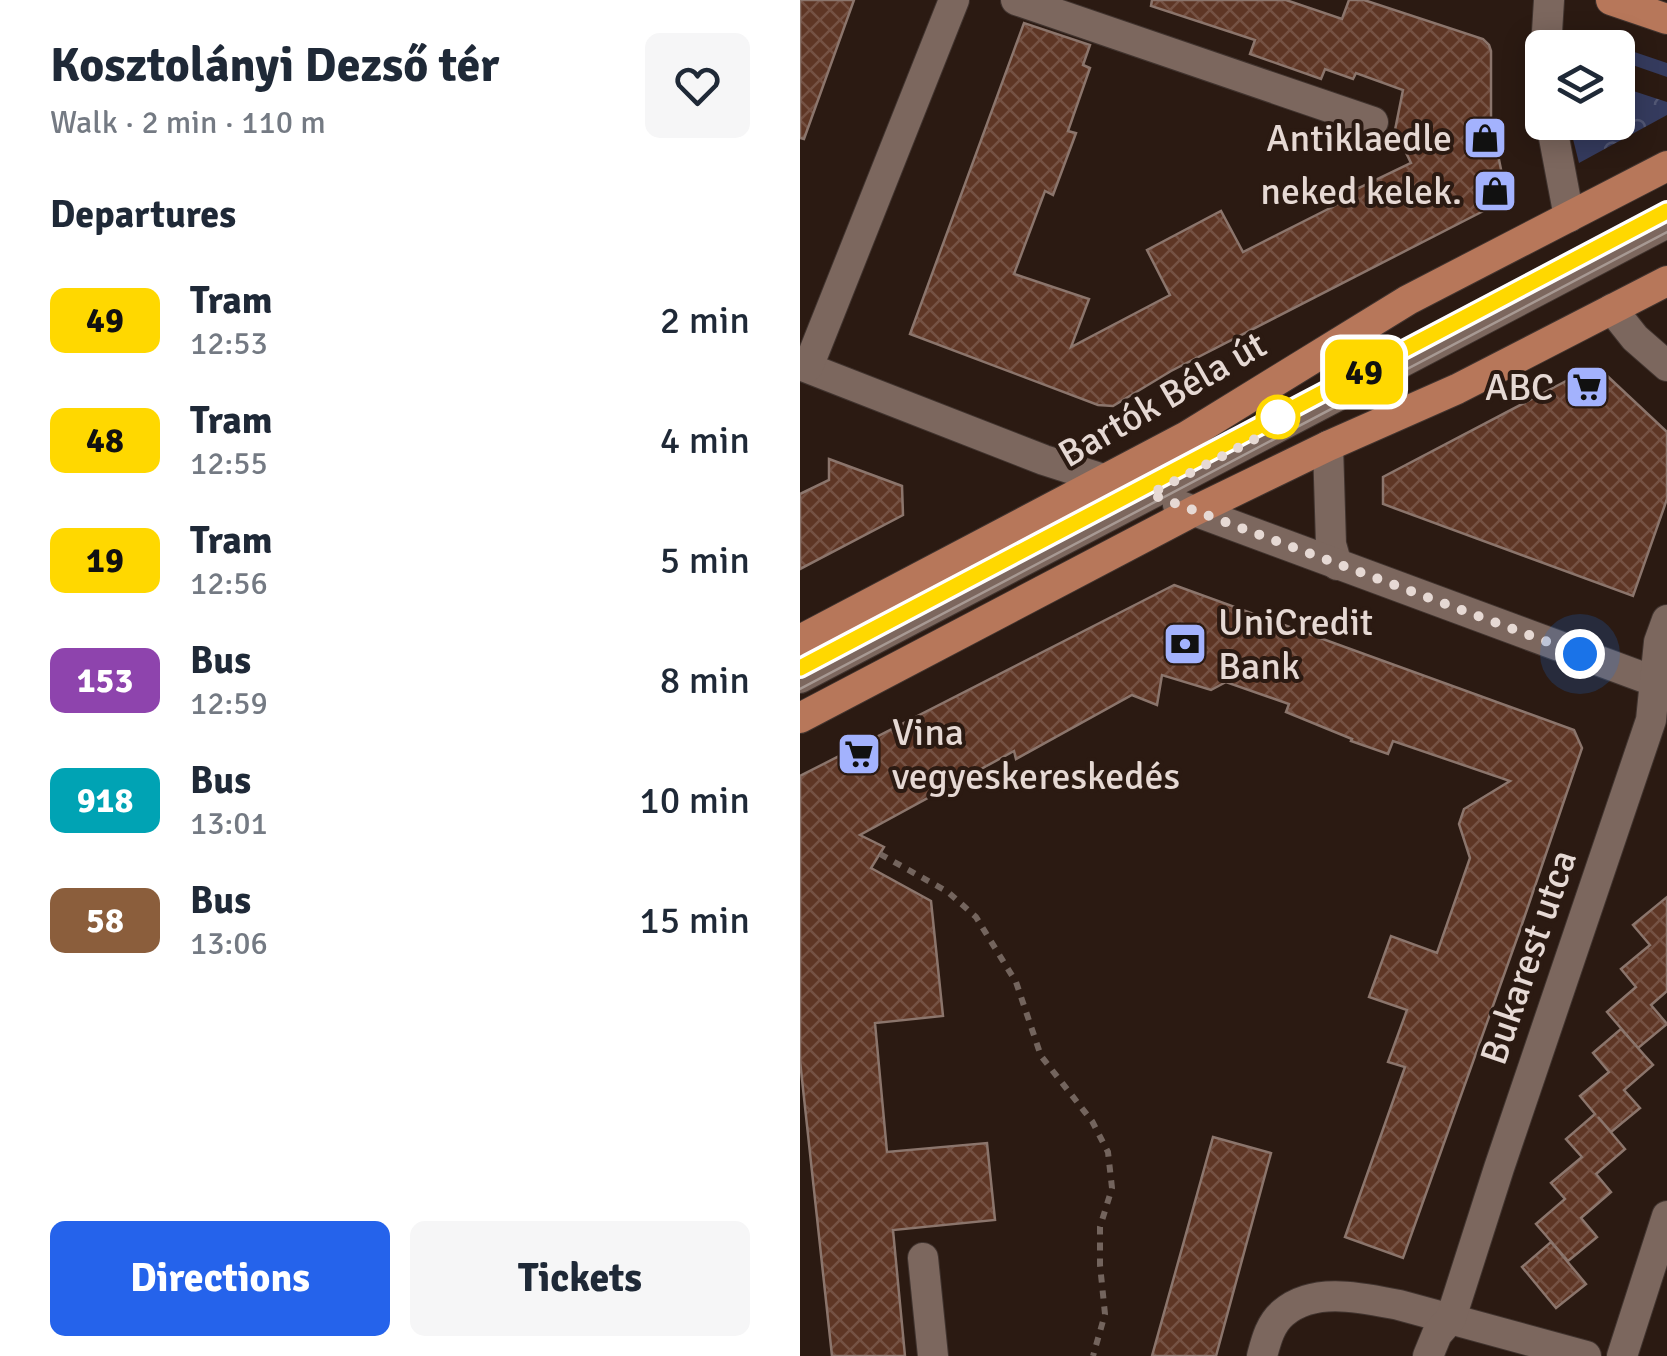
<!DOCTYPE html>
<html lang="en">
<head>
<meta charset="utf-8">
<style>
	:root { --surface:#fff; --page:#f6f6f7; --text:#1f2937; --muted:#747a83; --accent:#2563eb }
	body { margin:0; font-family:Signika,sans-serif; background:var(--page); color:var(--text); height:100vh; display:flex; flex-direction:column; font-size:38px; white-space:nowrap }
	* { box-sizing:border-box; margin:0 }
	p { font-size:32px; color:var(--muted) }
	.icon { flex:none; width:55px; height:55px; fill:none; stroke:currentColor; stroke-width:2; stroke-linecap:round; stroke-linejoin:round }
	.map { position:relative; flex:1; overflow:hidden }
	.panel { display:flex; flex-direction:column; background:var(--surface); width:800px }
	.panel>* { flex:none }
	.badge { padding:0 20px; border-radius:15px; font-size:35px; line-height:65px }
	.fabs { position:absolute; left:725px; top:30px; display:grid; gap:20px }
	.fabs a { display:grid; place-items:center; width:110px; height:110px; border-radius:15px; background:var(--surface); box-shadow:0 5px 25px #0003; font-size:50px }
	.you { position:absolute; width:50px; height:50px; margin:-25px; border:8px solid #fff; border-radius:50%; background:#1a73e8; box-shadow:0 0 0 15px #1a73e833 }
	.map>.badge { position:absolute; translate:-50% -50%; box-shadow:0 0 0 5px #fff }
	h2 { padding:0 50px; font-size:38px; line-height:90px }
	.round { display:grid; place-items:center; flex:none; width:105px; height:105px; border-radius:15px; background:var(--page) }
	.headline { display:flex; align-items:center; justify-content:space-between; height:170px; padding:0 50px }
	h1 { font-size:48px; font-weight:700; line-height:75px }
	.action { display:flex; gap:20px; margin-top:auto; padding:20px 50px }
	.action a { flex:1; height:115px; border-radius:15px; background:var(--accent); color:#fff; font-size:40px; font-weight:700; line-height:115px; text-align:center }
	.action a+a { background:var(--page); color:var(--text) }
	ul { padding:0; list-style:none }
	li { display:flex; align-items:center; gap:30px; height:120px; padding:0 50px }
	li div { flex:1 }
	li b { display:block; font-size:38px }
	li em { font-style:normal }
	li .badge { min-width:110px; font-weight:700; text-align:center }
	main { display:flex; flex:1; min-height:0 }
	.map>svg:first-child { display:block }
</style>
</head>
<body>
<main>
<section class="panel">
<div class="headline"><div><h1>Kosztolányi Dezső tér</h1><p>Walk · 2 min · 110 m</p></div><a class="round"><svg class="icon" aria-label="heart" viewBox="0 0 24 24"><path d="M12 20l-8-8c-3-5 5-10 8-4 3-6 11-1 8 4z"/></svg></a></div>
<h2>Departures</h2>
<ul>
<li><span class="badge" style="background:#ffd800;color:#111">49</span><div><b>Tram</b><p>12:53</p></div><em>2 min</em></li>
<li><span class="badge" style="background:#ffd800;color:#111">48</span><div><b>Tram</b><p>12:55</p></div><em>4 min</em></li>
<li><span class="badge" style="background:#ffd800;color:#111">19</span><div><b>Tram</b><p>12:56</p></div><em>5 min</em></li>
<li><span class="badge" style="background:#8e44ad;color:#fff">153</span><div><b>Bus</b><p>12:59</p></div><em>8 min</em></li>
<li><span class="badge" style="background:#00a3b4;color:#fff">918</span><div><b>Bus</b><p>13:01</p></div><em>10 min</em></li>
<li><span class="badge" style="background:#8b5e3c;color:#fff">58</span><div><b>Bus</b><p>13:06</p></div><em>15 min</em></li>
</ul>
<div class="action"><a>Directions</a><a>Tickets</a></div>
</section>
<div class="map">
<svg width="867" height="1356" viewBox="0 0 867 1356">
	<defs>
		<pattern id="forest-crowns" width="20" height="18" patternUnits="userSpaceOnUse" patternTransform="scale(2.5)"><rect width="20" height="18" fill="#353b5e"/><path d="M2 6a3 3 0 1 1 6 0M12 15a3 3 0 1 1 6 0" fill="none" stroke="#525774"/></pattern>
		<pattern id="building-cross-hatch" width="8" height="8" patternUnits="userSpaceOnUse" patternTransform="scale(2.5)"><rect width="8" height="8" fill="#5e3625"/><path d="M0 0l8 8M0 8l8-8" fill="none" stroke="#755244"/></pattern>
	</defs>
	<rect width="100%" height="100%" fill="#2b1a12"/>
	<polygon fill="#353b5e" points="790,37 867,63 867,77 818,60 818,48 790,47"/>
	<polygon fill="url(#forest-crowns)" points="818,86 867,102 867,115 779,163 769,123 818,122"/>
	<g fill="url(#building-cross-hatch)" stroke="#8b756c" stroke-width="2.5">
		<polygon points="0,0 54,0 4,139 0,138"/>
		<polygon points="352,0 486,0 542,19 549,0 564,0 683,39 689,45 691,51 691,121 704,184 704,198 695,205 371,371 313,406 298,405 110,334 224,23 290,45 283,65 290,68 268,131 276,133 253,195 245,191 214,274 289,299 271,347 370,295 347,250 421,211 443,252 546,200 544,195 611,163 595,130 603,90 556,73 553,79 525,69 521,79 450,54 455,40 351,6"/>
		<polygon points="789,369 803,372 867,432 867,499 833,596 583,504 583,477"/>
		<polygon points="29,459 102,486 103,515 0,569 0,494 29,480"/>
		<polygon points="374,585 774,730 782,748 720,930 603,1258 545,1237 605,1067 588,1062 607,1010 569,997 591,936 637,953 670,858 659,824 664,809 710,781 593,741 588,754 551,741 552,739 486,712 489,704 426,682 411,690 362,675 357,705 332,695 216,759 214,751 60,835 84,847 71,868 131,901 143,1016 75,1023 87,1152 187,1143 195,1220 93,1230 105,1356 32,1356 0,1061 0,776"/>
		<polygon points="867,897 867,991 851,1005 867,1024 838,1048 807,1012 836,987 821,969 850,945 833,925"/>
		<polygon points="821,1029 853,1065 824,1090 840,1108 811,1132 798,1117 825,1149 796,1174 811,1192 781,1218 797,1237 768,1261 736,1224 765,1199 751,1183 782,1157 766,1139 795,1114 780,1096 809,1072 793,1053"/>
		<polygon points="413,1137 471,1153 416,1356 352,1356"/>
		<polygon points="751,1242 786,1284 756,1308 722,1267"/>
	</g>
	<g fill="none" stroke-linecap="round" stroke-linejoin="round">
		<defs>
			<g id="minor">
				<polyline points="216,0 573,122"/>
				<polyline points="746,48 749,0"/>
				<polyline points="751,122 769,217"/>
				<polyline points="812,309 835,338 867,366"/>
				<polyline points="0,365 244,460 325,486"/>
				<polyline points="8,367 154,0"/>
				<polyline points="528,446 531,544 537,565"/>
				<polyline points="378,505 867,686"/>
				<polyline points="0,678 867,223"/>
				<polyline points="123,1258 133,1356"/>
				<path d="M462,1356C466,1341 470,1324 483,1313C514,1286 563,1298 599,1305L786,1356"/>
				<polyline points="628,1356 637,1334 651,1318 699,1168 851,720 859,642 867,620"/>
				<polyline points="822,1356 867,1216"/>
			</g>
			<g id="major">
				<polyline points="811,0 867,19"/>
				<polyline points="0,640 387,436 608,300 867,166"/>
				<polyline points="0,718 394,511 528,446 657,389 867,281"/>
			</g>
		</defs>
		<use href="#minor" stroke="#41342f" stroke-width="32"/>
		<use href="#major" stroke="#41342f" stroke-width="32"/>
		<polyline stroke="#73645d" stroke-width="6" stroke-dasharray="8 8" stroke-linecap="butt" points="80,854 148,892 176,917 216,982 241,1056 292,1121 308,1152 312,1188 300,1227 300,1265 305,1314 293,1356"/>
		<use href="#minor" stroke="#7c675e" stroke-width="30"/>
		<use href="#major" stroke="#b7775a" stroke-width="30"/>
		<g stroke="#a79993" stroke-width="2.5">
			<polyline points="0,668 867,211"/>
			<polyline points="0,689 867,232"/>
		</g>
	</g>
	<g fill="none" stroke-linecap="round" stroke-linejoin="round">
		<defs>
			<polyline id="line" points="0,668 867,211"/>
		</defs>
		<use href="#line" stroke="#fff" stroke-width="22"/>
		<use href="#line" stroke="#ffd800" stroke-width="15"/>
		<polyline stroke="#e6d9d4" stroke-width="10" stroke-dasharray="0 18" points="478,417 476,428 350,494 780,654"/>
	</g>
	<defs>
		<symbol id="shop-square" viewBox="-11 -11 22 22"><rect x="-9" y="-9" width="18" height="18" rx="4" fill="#a3b2fd" stroke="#2b1a12"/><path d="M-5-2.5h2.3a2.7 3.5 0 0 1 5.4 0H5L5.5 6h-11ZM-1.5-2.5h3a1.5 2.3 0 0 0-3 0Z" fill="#111"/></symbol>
		<symbol id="supermarket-square" viewBox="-11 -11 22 22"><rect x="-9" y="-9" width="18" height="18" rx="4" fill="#a3b2fd" stroke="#2b1a12"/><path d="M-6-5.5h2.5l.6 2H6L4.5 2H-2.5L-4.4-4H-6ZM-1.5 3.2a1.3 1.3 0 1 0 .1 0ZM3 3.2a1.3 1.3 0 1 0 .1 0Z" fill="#111"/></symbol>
		<symbol id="bank-square" viewBox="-11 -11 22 22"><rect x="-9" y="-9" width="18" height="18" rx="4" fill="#a3b2fd" stroke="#2b1a12"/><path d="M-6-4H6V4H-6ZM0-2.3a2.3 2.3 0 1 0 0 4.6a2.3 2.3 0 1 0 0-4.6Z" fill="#111"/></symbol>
	</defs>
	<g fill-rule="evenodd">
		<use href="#shop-square" x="660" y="113" width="50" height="50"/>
		<use href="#shop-square" x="670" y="166" width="50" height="50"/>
		<use href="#supermarket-square" x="762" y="362" width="50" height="50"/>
		<use href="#bank-square" x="360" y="619" width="50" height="50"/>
		<use href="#supermarket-square" x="34" y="729" width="50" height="50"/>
	</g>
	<circle fill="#fff" stroke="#ffd800" stroke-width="5" cx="478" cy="417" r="20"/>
	<g text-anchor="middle" stroke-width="8" stroke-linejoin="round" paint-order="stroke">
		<g font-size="38" fill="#e6d9d4" stroke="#2b1a12" text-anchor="end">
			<text x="652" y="151">Antiklaedle</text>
			<text x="662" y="204">neked kelek.</text>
			<text x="754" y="400">ABC</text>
			<text x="418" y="635" text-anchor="start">UniCredit<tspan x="418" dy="44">Bank</tspan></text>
			<text x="92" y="745" text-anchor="start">Vina<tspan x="92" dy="44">vegyeskereskedés</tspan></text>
		</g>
		<g font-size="38" fill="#e6d9d4" stroke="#2b1a12">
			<text transform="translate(362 399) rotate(-30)" y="13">Bartók Béla út</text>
			<text transform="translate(728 957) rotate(-71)" y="13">Bukarest utca</text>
		</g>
	</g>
</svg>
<div class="fabs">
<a><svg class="icon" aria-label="layers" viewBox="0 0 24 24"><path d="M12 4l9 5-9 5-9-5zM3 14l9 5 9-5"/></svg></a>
</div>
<div class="you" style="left:780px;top:654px"></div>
<b class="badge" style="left:564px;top:372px;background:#ffd800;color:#111">49</b>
</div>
</main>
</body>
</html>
